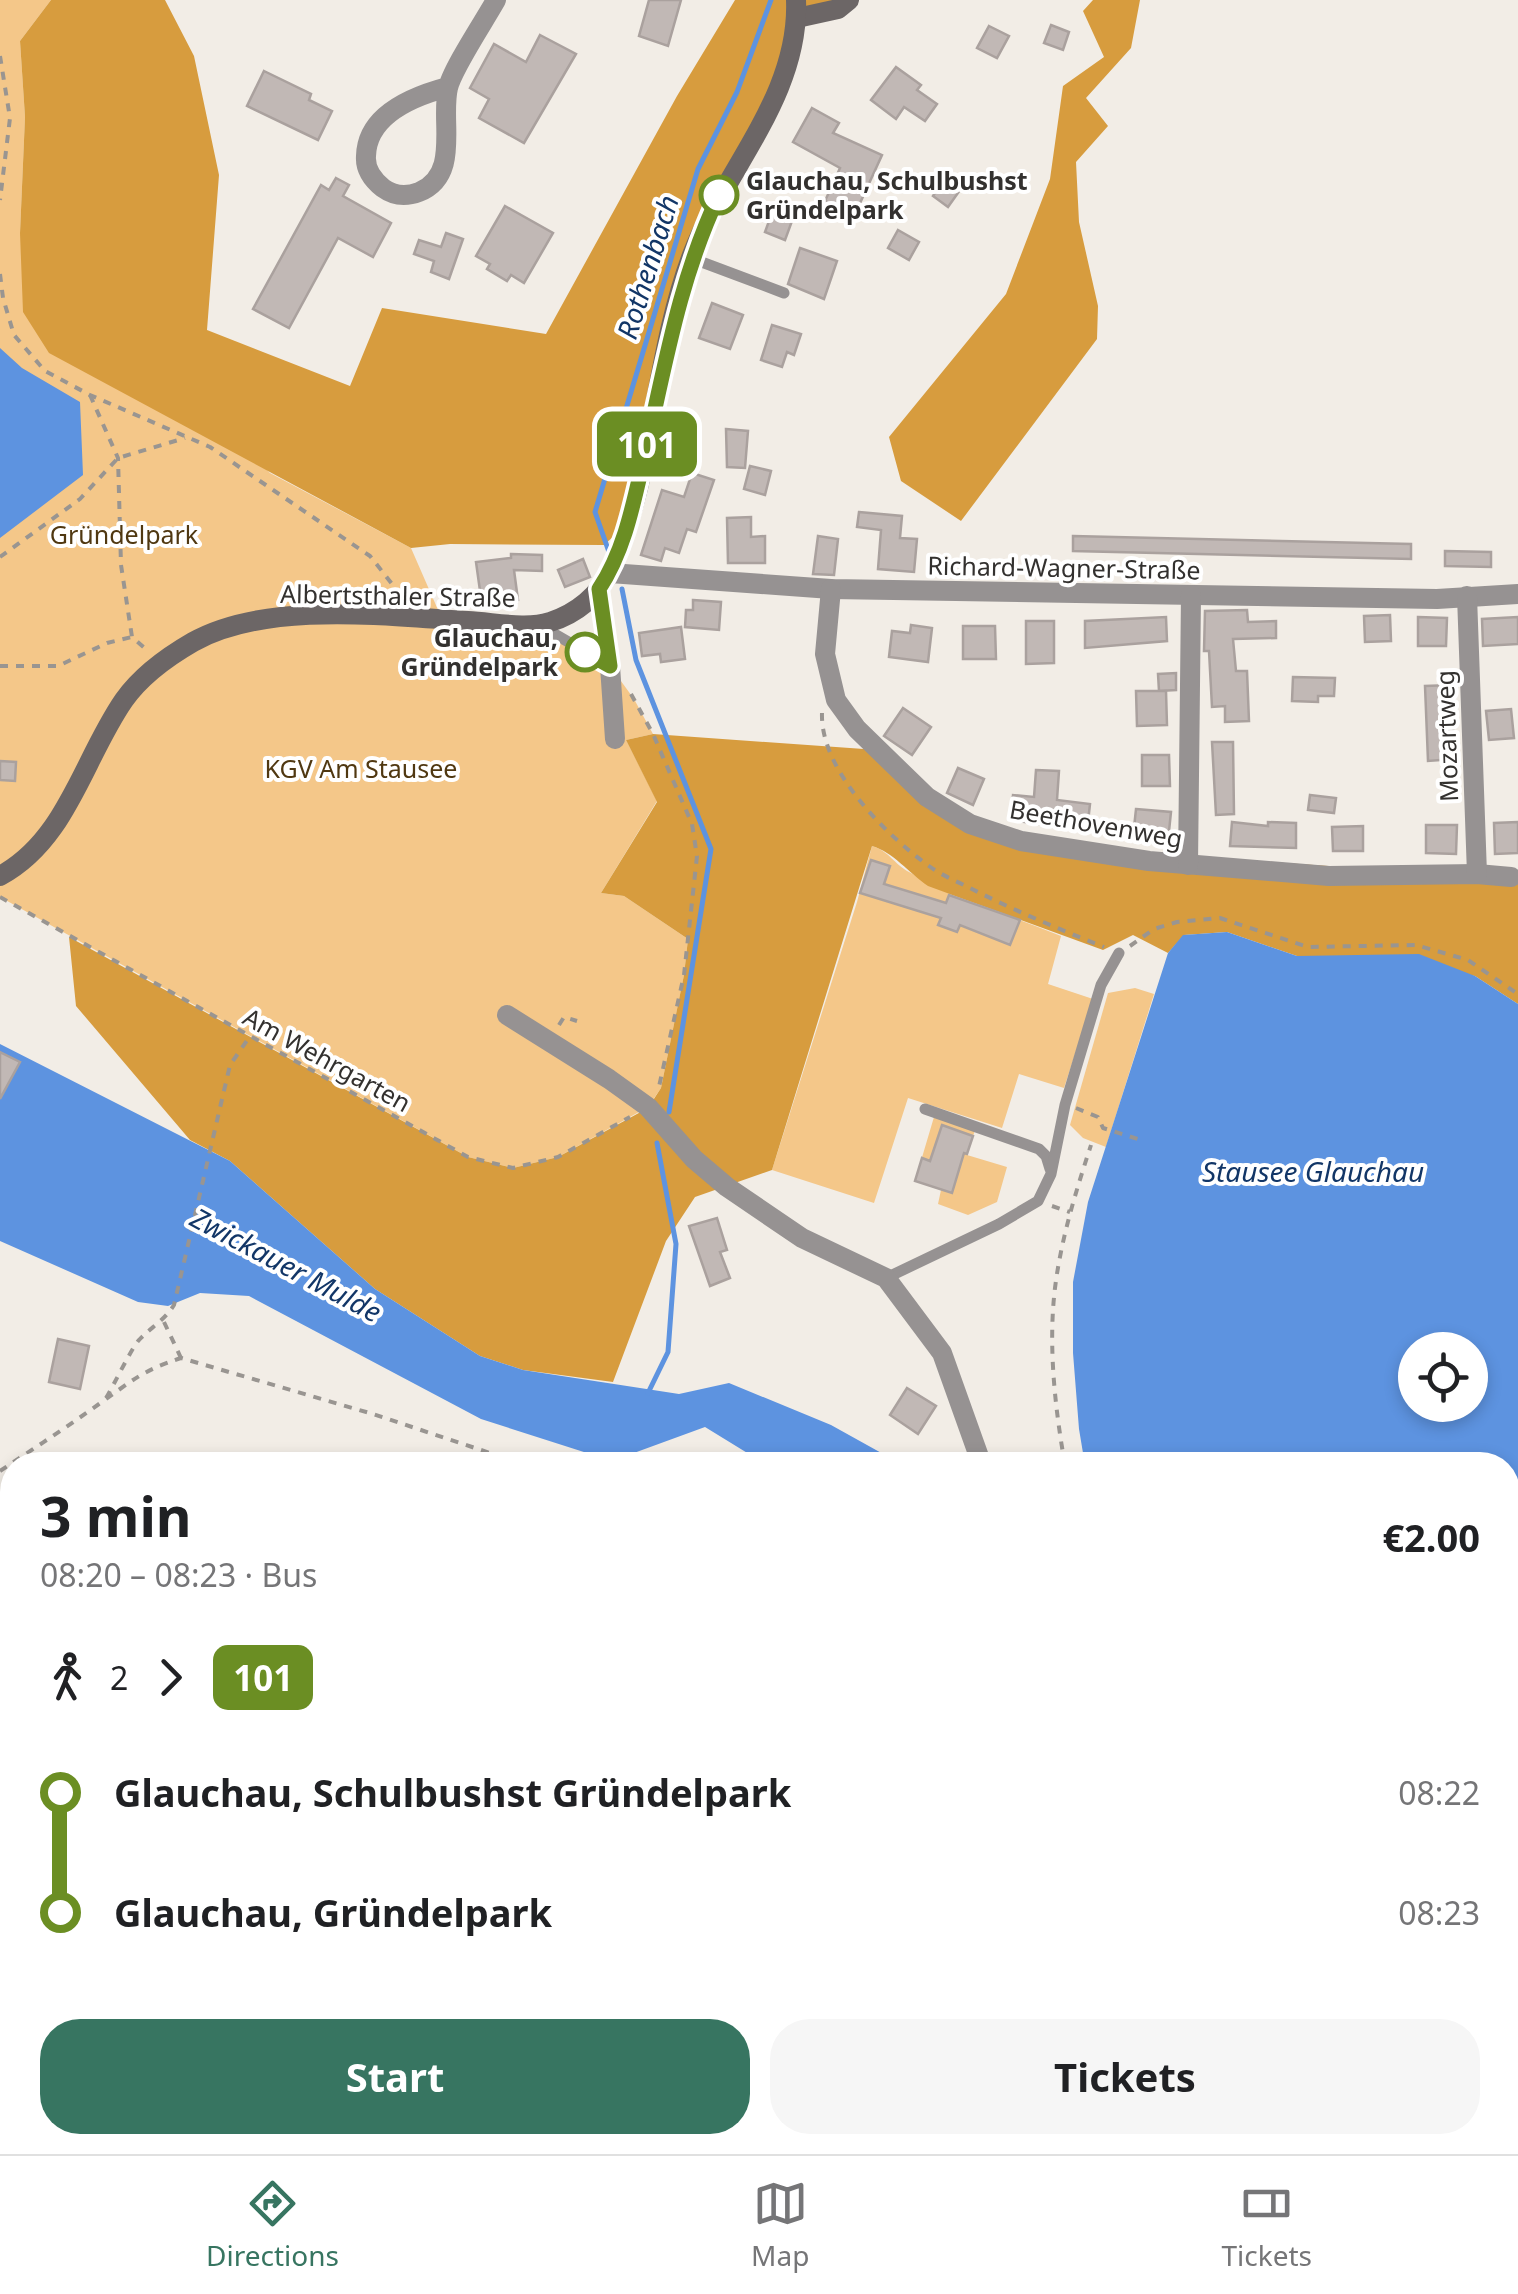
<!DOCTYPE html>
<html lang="en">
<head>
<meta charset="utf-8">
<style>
	:root { --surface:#fff; --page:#f6f6f6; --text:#202124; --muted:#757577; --line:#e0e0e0; --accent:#377561 }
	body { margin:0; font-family:"Noto Sans",sans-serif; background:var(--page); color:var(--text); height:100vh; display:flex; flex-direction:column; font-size:38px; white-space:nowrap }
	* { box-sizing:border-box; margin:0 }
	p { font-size:32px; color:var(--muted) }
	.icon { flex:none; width:55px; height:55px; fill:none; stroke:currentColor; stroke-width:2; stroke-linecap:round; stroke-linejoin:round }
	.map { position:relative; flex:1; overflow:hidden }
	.drawer { position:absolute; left:0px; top:1452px; width:1520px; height:702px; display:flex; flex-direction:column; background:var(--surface); border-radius:40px 40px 0 0; box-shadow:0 5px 15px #0003 }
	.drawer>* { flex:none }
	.badge { padding:0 20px; border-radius:15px; font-size:35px; line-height:65px }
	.controls { position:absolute; left:1398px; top:1332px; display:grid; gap:20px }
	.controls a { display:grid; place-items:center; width:90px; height:90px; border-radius:50%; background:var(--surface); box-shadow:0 5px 15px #0003; font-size:50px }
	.map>.badge { position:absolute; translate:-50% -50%; box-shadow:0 0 0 5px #fff }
	.legs { display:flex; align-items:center; gap:15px; height:110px; padding:0 40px; font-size:32px }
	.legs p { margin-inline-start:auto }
	.headline { display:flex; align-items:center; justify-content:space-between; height:170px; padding:0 40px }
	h1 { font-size:55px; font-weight:700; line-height:75px }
	.primary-button { display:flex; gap:20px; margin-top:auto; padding:20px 40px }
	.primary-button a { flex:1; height:115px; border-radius:40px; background:var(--accent); color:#fff; font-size:40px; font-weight:700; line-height:115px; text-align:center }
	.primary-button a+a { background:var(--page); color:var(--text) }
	ul { padding:0 40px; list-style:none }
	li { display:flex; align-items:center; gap:35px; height:120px; font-size:38px }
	li i { display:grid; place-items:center; width:15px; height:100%; margin:0 12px; background:currentColor }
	li i::after { content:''; width:25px; height:25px; margin:-12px; border:8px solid; border-radius:50%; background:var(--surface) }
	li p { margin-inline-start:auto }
	li:first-child i { background:linear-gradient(#0000 50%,currentColor 0) }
	li:last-child i { background:linear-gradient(currentColor 50%,#0000 0) }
	.menu { display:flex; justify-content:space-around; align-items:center; height:140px; border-top:2px solid var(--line); background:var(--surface); font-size:28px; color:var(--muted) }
	.menu a { display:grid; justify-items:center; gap:5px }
	.menu .selected { color:var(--accent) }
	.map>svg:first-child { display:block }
</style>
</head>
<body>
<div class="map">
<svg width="1518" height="2154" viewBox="0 0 1518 2154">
	<rect width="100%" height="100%" fill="#f2ede6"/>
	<g fill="#f4c789">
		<polygon points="0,0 51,0 20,41 25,117 20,233 270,473 411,548 442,619 539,625 610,666 634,699 653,734 626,740 657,801 601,893 624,896 688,939 684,975 661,1088 648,1107 558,1157 513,1168 468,1157 0,897"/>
		<path d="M872,846C889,851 894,864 909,872C957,899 1011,916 1061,936L1048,984L1093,999L1064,1088L1019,1074L1002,1128L908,1098L874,1203L772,1170L857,902Z"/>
		<polygon points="1135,988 1154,994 1106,1147 1083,1138 1070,1125 1108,993"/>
		<polygon points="934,1117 975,1130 967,1155 1007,1167 997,1202 968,1215 938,1204 941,1190 915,1181"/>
		<polygon points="465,2143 1263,2142 1264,2154 456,2154"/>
	</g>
	<g fill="#d79c3e">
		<polygon points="51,0 165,0 194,56 219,175 207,330 350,386 382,308 546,334 677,96 735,0 849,0 797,18 781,91 709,217 626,525 604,545 450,544 411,548 49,353 23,312 20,233 25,117 20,41"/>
		<polygon points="1093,0 1140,0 1131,48 1086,98 1108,126 1076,162 1079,222 1098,306 1097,339 961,521 901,481 889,437 1006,294 1050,179 1063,86 1104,57 1083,11"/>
		<path d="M653,734L878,750L970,824L1063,848L1518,879V1004L1475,976L1350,956H1297L1227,932L1184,935L1168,953L1133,935L1103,950L928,886C909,873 893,852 872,846L772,1170L695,1197L666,1241L613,1382L523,1370L480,1356L375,1289L230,1161L190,1140L76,1006L69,937L468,1157L513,1168L558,1157L648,1108L661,1088L684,975L688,939L624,896L601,893L657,802L626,740Z"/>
		<polygon points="377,2143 417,2143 407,2154 366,2154"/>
	</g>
	<g fill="#5d93e0" fill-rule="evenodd">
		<polygon points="0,348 22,368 80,402 83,475 0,538"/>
		<path d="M1227,932L1297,956L1419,954L1475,976L1518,1004V2154H1264L1263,2143L1508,2142V1465H1085L1079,1429L1073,1353V1282L1088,1202L1168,953L1183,935ZM1470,1350V1405H1415V1350Z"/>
		<polygon points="0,1044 230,1161 375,1289 480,1356 523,1370 679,1394 729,1383 831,1425 903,1465 818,1465 813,1462 767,1465 705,1427 612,1461 481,1419 249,1296 200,1293 168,1306 138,1302 0,1241"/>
		<polygon points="417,2143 417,2142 465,2143 456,2154 407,2154"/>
	</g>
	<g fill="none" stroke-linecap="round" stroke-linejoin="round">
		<g stroke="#5d93e0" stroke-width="5">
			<polyline points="609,552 595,512 698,169 737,92 771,0"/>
			<polyline points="622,589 636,660 711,849 669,1112"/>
			<polyline points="648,1393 668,1352 676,1244 657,1143"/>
		</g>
	</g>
	<g fill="#c1b8b5" stroke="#aaa19e" stroke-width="2.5">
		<polygon points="649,0 681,0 668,46 639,36"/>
		<polygon points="1051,25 1069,32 1063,50 1044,43"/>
		<polygon points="989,26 1009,36 997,58 977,48"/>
		<polygon points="540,35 576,54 524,143 479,118 489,99 470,88 494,44 526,62"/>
		<polygon points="896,67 921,85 917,90 937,104 925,121 904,107 896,119 871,100"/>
		<polygon points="264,71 311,94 309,100 332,111 318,140 247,106"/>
		<polygon points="812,108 839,123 833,133 882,155 855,214 825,201 840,168 793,142"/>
		<polygon points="336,178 349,185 343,196 391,223 373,257 338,238 289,328 253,309 321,185 329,190"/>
		<polygon points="944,179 960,190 948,207 933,196"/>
		<polygon points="505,206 553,233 524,283 511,275 507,281 487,269 490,264 476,256"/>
		<polygon points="772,213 792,221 785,240 765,232"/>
		<polygon points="898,230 919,242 909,260 888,248"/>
		<polygon points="446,233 463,239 449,279 431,272 434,261 414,254 419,240 441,247"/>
		<polygon points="800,248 837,261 824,299 788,284"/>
		<polygon points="712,303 743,315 730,349 699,338"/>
		<polygon points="772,325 801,334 794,355 787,352 782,367 761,360"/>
		<polygon points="726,429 748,431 745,468 727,467"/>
		<polygon points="750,466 771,471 765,495 744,489"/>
		<polygon points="692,473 714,480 696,532 687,529 679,553 665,548 661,561 641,555 662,490 684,497"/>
		<polygon points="859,512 902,516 900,538 917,539 914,572 878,569 881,530 857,527"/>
		<polygon points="751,517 751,537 765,536 765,563 728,563 727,518"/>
		<polygon points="818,536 838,539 834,575 813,574"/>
		<polygon points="1073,536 1411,544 1411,559 1073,551"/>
		<polygon points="1445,551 1491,552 1491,567 1445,566"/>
		<polygon points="511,554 542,555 542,571 514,570 518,600 482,605 476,562 511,558"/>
		<polygon points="583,559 590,577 565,587 558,570"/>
		<polygon points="693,600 721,602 719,630 685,627 686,610 693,610"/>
		<polygon points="1247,610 1248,622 1276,621 1276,638 1233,639 1236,671 1247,671 1249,721 1225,722 1225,706 1212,707 1209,651 1204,651 1205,611"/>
		<polygon points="1390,615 1391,641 1365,642 1364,616"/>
		<polygon points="1166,617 1167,641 1085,648 1085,621"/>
		<polygon points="1418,617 1447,618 1446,646 1418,646"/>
		<polygon points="1518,617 1518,644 1483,646 1482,619"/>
		<polygon points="1026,621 1054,621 1054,663 1026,664"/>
		<polygon points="911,625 932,628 928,662 889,657 892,631 910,633"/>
		<polygon points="963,626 995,626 996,659 963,659"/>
		<polygon points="681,627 685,659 661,662 660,654 642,656 639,633"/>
		<polygon points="1176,673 1176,690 1159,691 1158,674"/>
		<polygon points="1293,677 1335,678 1334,696 1318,696 1318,702 1292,701"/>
		<polygon points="1452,685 1454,759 1428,761 1425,686"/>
		<polygon points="1136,691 1166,691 1167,725 1137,726"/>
		<polygon points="903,708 931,727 912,755 884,736"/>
		<polygon points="1511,709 1514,738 1489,740 1486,711"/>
		<polygon points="1212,742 1233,742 1234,814 1216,815"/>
		<polygon points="1142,755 1169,755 1170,786 1142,786"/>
		<polygon points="0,761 16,762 15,781 0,780"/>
		<polygon points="958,768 984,779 973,805 947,793"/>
		<polygon points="1036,770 1059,771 1057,800 1090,804 1087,831 1010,820 1013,795 1034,797"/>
		<polygon points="1310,795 1336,798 1334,813 1308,810"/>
		<polygon points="1136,809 1171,812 1168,841 1133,837"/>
		<polygon points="1232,822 1268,826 1268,822 1296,823 1296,848 1230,846"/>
		<polygon points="1518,822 1518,853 1495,854 1494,823"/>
		<polygon points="1426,825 1457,825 1456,854 1426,853"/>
		<polygon points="1363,826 1363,851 1333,851 1332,827"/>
		<polygon points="871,860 890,866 884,884 946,903 949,895 1020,920 1010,945 960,925 957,932 938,925 941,918 860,893"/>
		<polygon points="0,1052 20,1062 0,1099"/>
		<polygon points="942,1125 973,1136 967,1154 964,1153 952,1193 915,1181 922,1158 930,1161"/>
		<polygon points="717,1218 727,1250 720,1252 730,1278 710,1286 689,1226"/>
		<polygon points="58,1339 89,1346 80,1389 49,1382"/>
		<polygon points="907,1388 936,1406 918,1434 890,1415"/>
	</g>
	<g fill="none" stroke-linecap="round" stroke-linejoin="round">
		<g stroke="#999591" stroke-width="4" stroke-dasharray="8 8" stroke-linecap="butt">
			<polyline points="0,56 10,118 0,200"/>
			<polyline points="0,274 3,298 14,335 45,371 90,395 210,447 370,556 404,599"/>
			<polyline points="90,395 118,458 121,565 132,637 148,651"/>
			<polyline points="0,557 80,499 118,458 185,438"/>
			<polyline points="0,666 58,666 107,643 132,637"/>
			<polyline points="631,694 653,734 692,824 697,856 684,975 658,1091"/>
			<path d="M822,713C820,770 886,835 929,866C941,875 956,881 970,888C1013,910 1059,929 1104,947"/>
			<polyline points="0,897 468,1157 513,1168 558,1157 630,1117"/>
			<polyline points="1130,946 1154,929 1177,922 1220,918 1308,947 1416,945 1468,960 1518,994"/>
			<polyline points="559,1025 564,1017 577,1021"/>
			<polyline points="1076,1108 1098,1117 1103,1128 1141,1140"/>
			<polyline points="1052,1206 1070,1212"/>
			<polyline points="164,1322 181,1358"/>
			<path d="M106,1398C114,1385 132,1347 139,1340C151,1327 164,1321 174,1305L230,1065L248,1039"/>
			<path d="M1065,1465C1055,1408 1048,1346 1055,1288C1061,1239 1076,1191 1091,1145"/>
			<path d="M0,1471C33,1449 67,1427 99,1404C132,1381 141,1371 181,1358L373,1414L526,1465"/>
			<polyline points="0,1677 12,1674"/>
			<polyline points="0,1898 12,1919"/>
			<polyline points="147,2142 154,2154"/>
			<polyline points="1208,2142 1210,2154"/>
			<polyline points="1244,2142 1245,2154"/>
		</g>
		<g stroke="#969292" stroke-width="11">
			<polyline points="691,258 784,293"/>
			<polyline points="599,591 610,666"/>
			<polyline points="539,625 610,666"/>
			<polyline points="925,1109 1039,1149 1046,1156 1050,1169"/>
			<polyline points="886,1278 999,1224 1038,1201 1051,1174 1065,1105 1101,985 1119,953"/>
		</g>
		<g stroke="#969292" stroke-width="20">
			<path d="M448,87C414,96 367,114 366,156C365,169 373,180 383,188C394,196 406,197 419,192C461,175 440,121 448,88C452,69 485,20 496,0"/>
			<polyline points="610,573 831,589 1437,599 1518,594"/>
			<polyline points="831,589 825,654 836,700 857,729 927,797 970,824 1021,841 1149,861 1329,876 1477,874 1511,877"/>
			<polyline points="1467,596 1477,874"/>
			<polyline points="610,666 615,739"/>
			<polyline points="1188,865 1191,595"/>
			<polyline points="507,1015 609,1079 648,1107 694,1159 727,1187 802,1238 886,1278 942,1353 982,1465"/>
		</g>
		<g stroke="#6c6666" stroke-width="20">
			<polyline points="797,18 838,9 849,0"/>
			<path d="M0,876C67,840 83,759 124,700C141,676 167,657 193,642C266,601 386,616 468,621C493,622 526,630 550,622C576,614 600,595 611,569C655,470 654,356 692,255C725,169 800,96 796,0"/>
		</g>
	</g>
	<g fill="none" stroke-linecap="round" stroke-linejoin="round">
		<defs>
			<path id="line-1" d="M585,652L610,666L599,589C627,547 635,494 647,445C666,360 681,275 719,195"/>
		</defs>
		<use href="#line-1" stroke="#fff" stroke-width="22"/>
		<use href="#line-1" stroke="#6b8e23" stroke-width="15"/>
	</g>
	<g fill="#fff" stroke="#6b8e23" stroke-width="5">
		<circle cx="719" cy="195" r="18"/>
		<circle cx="585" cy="652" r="18"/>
	</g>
	<g text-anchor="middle" stroke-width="8" stroke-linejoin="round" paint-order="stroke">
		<g font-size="25" font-weight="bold" fill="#33312f" stroke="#fff" text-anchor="start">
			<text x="746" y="190">Glauchau, Schulbushst<tspan x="746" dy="29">Gründelpark</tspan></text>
			<text x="558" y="647" text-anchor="end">Glauchau,<tspan x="558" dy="29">Gründelpark</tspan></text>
		</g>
		<g font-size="25" fill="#503811" stroke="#fff">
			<text x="124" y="544">Gründelpark</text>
			<text x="361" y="778">KGV Am Stausee</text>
		</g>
		<g font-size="25" fill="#33312f" stroke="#fff">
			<text transform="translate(1064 568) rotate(1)" y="9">Richard-Wagner-Straße</text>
			<text transform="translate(398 596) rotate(1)" y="9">Albertsthaler Straße</text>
			<text transform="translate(1447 736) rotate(-92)" y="9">Mozartweg</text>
			<text transform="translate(1096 824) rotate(10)" y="9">Beethovenweg</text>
			<text transform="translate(327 1060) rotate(29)" y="9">Am Wehrgarten</text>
		</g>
		<g font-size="28" font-style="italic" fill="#123667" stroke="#fff">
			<text transform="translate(648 267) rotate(-73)" y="10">Rothenbach</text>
			<text x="1313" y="1182">Stausee Glauchau</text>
			<text transform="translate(286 1265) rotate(28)" y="10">Zwickauer Mulde</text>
		</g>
	</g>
</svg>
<div class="controls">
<a><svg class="icon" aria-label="locate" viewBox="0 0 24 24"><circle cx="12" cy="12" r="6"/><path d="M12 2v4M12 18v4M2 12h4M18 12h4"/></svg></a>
</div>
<b class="badge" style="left:647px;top:444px;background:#6b8e23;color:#fff">101</b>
<section class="drawer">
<div class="headline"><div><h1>3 min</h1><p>08:20 – 08:23 · Bus</p></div><b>€2.00</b></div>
<div class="legs"><svg class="icon" aria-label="walk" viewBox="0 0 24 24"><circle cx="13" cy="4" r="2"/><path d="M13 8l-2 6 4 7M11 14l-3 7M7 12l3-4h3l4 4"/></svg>2<svg class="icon" aria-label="forward" viewBox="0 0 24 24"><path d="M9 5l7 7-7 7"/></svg><b class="badge" style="background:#6b8e23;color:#fff">101</b></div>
<ul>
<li><i style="color:#6b8e23"></i><b>Glauchau, Schulbushst Gründelpark</b><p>08:22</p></li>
<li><i style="color:#6b8e23"></i><b>Glauchau, Gründelpark</b><p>08:23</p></li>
</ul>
<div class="primary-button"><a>Start</a><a>Tickets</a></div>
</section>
</div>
<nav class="menu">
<a class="selected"><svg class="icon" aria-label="directions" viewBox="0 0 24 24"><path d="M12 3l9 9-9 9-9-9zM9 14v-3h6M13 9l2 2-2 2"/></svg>Directions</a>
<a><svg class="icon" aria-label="map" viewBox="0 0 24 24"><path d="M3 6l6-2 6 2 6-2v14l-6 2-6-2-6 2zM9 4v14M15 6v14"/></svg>Map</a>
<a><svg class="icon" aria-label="tickets" viewBox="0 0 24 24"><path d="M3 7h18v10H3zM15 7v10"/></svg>Tickets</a>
</nav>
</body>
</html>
